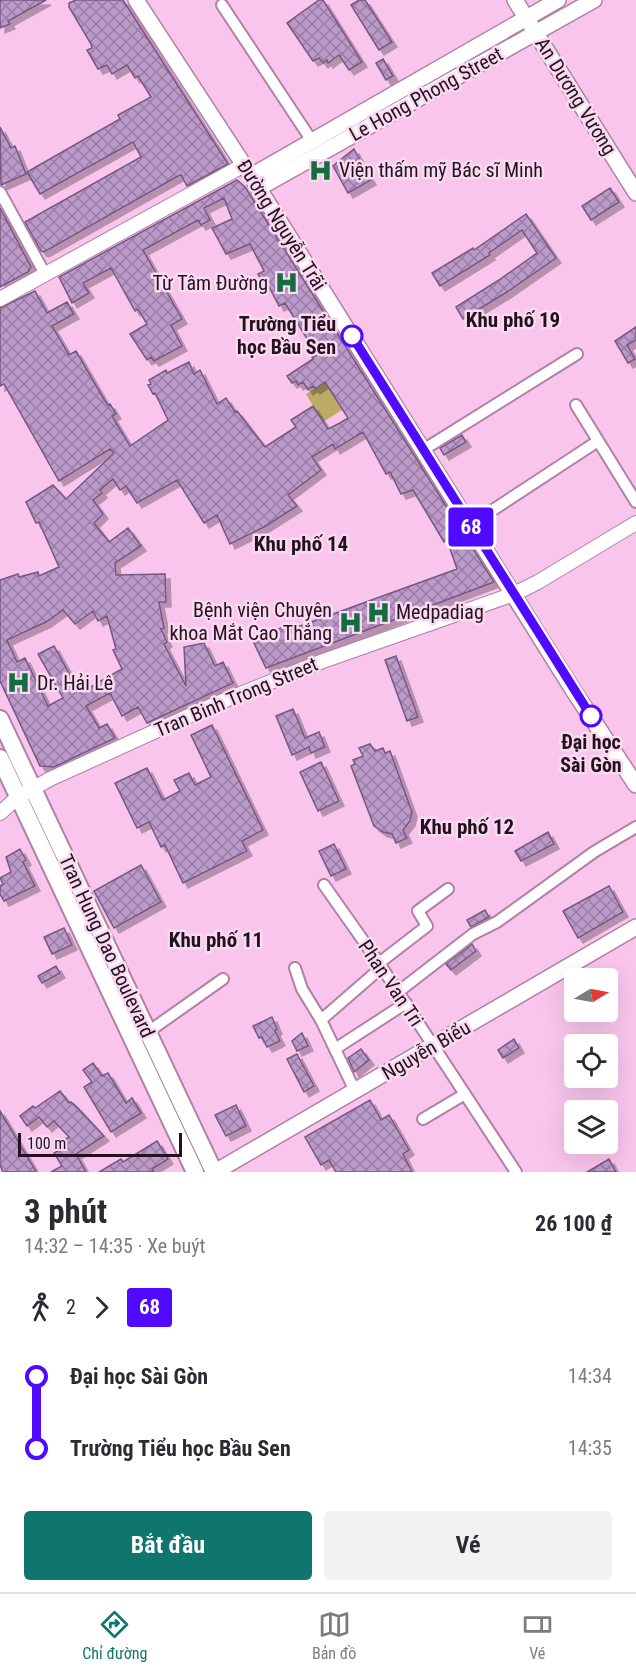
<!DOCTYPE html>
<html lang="vi">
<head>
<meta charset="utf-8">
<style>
	:root { --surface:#fff; --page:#f2f2f3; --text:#2b2b33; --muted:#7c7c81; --line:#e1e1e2; --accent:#0f766e }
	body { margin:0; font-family:"Roboto Condensed",sans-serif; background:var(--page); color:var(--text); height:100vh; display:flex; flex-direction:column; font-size:22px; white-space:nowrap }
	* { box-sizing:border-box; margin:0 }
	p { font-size:20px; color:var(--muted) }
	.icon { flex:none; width:33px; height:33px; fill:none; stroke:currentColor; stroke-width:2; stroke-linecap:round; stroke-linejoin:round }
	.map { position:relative; height:1172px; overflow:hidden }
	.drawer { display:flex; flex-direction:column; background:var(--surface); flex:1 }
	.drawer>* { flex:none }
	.badge { padding:0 12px; border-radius:4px; font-size:21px; line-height:39px }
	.needle { width:39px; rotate:80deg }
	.fabs { position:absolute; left:564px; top:968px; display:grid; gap:12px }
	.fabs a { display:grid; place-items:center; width:54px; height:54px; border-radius:6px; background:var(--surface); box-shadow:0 6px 24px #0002; font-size:30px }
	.scale { position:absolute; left:18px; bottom:15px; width:164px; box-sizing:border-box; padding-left:6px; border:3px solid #23111f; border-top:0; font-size:16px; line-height:21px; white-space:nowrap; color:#23111f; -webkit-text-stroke:4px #f9daf1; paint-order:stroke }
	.map>.badge { position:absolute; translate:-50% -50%; box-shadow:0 0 0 3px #fff }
	.legs { display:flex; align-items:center; gap:9px; height:66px; padding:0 24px; font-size:20px }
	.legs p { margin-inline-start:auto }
	.head { display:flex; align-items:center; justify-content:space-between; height:102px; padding:0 24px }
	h1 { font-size:33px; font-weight:700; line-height:45px }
	.action { display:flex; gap:12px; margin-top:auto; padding:12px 24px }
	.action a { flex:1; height:69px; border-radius:6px; background:var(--accent); color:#fff; font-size:24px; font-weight:700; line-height:69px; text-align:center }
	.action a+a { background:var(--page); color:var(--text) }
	ul { padding:0 24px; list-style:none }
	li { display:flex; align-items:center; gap:21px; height:72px; font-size:22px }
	li i { display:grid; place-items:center; width:9px; height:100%; margin:0 8px; background:currentColor }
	li i::after { content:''; width:15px; height:15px; margin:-8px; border:4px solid; border-radius:50%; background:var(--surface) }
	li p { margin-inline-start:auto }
	li:first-child i { background:linear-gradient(#0000 50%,currentColor 0) }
	li:last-child i { background:linear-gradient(currentColor 50%,#0000 0) }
	.dock { display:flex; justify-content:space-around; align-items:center; height:84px; border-top:2px solid var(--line); background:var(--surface); font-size:16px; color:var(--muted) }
	.dock a { display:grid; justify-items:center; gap:3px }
	.dock .active { color:var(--accent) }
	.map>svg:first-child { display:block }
</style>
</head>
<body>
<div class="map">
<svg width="636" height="1172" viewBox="0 0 636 1172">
	<defs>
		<pattern id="building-cross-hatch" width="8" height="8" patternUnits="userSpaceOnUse" patternTransform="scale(1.5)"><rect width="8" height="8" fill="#bb9aca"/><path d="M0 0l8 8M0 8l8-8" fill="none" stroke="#987ca3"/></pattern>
		<filter id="shadow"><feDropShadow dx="5" dy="5" stdDeviation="0" flood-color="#0004"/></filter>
	</defs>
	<rect width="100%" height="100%" fill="#f9c5ec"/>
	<polygon fill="#bdab64" points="325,382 342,410 323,422 306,394"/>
	<g fill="url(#building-cross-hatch)" stroke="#765783" stroke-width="1.5" fill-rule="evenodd" filter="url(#shadow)">
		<polygon points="0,0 46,0 8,21 10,24 0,28"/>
		<polygon points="76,0 123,0 228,164 187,186 181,175 178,176 44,252 41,251 25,222 141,157 133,142 40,194 27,172 120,119 118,115 151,97 138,76 135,78 127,65 112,74 107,65 98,69 87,50 92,48 91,44 69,7 69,3"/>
		<polygon points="319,0 323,0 362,62 349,70 339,55 328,63 327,60 323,63 319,58 313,61 287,23"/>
		<polygon points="359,0 365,0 392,42 379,50 351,5"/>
		<polygon points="383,59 393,76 386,80 376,63"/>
		<polygon points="0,127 11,148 15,146 26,174 1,185"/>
		<polygon points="354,149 371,180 348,193 333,166"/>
		<path d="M237,180L245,187L494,582L266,668L253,641L287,625L289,630L457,569L447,540L444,542L413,490L401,494L390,472L386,474L363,432L335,449L333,444L312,457L321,470L288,495L297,506L264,527L230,544L217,515L204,523L177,480L137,503L126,486L120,490L113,479L100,490L102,493L93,500L103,514L94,523L109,542L128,528L141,546L115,563L116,575L165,574L166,602H159L164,628L161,629L167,642L164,644L186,686L184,647L204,643L215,666L223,662L233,683L147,723L138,707L122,716L110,693L86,706L99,728L107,724L115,738L54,767L40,766L0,681V580L18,574L19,577L38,572L39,576L59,567L39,522L36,523L26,502L53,485L66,499L114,453L110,449L59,481L4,384L0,386V308L35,291L47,313L67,302L74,314L52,326L69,355L76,351L105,401L108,405L110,404L116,414L112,416L130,446L168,420L155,393L153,394L148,385L151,384L149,380L166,370L167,373L189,362L194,374L200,370L217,404L226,398L235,412L237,411L265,447L296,427L291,420L313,406L328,429L340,423L348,418L325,382L315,389L313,386L308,390L303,382L298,385L296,381L292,383L287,376L313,359L312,357L317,355L285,303L279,306L267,283L264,285L258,274L264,271L250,244L226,254L212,228L232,219L224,198L204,208L210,220L201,225L198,220L143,250L182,319L171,325L182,346L154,361L151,357L147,360L130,334L147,324L138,309L135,311L111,268L83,283L89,293L72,303L59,277ZM63,610L75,624L93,611L98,621L107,616L116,649L113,650L122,669L80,693L54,646L38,654L63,698L48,706L25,658L17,662L7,640L46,622Z"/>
		<polygon points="610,188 619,202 591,220 582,206"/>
		<polygon points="0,208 31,267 28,272 0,287"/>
		<polygon points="526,214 556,258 507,292 463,319 456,307 499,280 537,253 522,230 489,253 490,255 440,286 432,273 473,248 474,250"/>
		<polygon points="636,327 636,340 627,345 635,359 628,363 615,341"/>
		<polygon points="462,435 466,442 444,455 440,448"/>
		<polygon points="396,656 418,717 407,721 385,660"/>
		<polygon points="293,709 305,738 319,732 325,747 311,753 309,747 292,755 276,716"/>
		<polygon points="212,725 263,830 242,841 247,851 183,883 165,845 161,847 149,822 137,828 115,783 147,768 163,800 180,791 174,780 189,773 195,785 211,777 191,735"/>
		<polygon points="370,744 375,751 383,748 385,753 390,751 412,812 410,821 403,830 407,838 396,843 392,834 383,832 374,826 351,766 355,764 353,760 363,756 359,748"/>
		<polygon points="321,762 339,801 318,811 300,772"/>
		<polygon points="548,832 554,844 521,861 515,851"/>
		<polygon points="334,844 346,869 331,876 319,851"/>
		<polygon points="20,849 26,860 23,862 35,886 4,901 0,894 0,886 3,884 0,878 11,872 6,857"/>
		<polygon points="141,865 161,902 114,928 94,891"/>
		<polygon points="609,886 623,912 578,938 563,911"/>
		<polygon points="485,910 489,917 471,927 467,920"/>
		<polygon points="64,928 72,945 52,954 44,937"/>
		<polygon points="472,944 476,951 451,970 446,964"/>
		<polygon points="56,966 60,973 42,983 38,976"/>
		<polygon points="272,1017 277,1029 275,1031 280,1041 267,1047 262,1037 259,1038 253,1026"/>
		<polygon points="302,1033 308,1046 297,1051 292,1041"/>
		<polygon points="514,1039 519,1048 503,1058 498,1050"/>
		<polygon points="361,1049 369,1060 354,1072 348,1058"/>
		<polygon points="297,1054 314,1086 304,1092 287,1059"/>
		<polygon points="93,1063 102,1076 108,1073 126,1103 132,1098 141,1113 111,1132 84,1087 92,1082 83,1070"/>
		<polygon points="60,1091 69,1103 71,1102 77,1107 104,1136 76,1154 86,1172 51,1172 62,1166 54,1153 58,1151 55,1146 69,1137 54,1121 47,1127 39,1117 27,1126 20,1116 33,1106 35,1108 38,1106"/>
		<polygon points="370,1100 381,1120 389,1115 409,1150 403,1154 412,1172 336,1172 329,1160 321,1165 305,1137"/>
		<polygon points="236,1105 246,1126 226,1136 215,1115"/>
		<polygon points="0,1111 31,1163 36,1172 3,1172 0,1165"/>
		<polygon points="157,1141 168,1159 152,1169 154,1172 99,1172 121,1159 123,1162"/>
		<polygon points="609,1159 616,1172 587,1172"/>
	</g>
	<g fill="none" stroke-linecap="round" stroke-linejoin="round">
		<defs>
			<g id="minor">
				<polyline points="222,5 312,141"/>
				<polyline points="0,192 45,274"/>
				<polyline points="576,405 636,502"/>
				<polyline points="423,450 577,354"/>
				<polyline points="470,525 598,441"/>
				<polyline points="324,885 379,963 516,1172"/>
				<polyline points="379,963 427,926 418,911 448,889"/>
				<polyline points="295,968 302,989 321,1020 355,1091"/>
				<polyline points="398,992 473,934 497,922 594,852 636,827"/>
				<polyline points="321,1020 382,967"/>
				<polyline points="148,1032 223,979"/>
				<polyline points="335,1049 406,1003"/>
				<polyline points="423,1119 465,1094"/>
			</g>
			<g id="tertiary">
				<polyline points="0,299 244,165"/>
				<polyline points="0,813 18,797 50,779 213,705 323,661 514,594 538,582 636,523"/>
			</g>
			<g id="secondary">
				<polyline points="136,0 251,176 573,690 636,785"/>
				<polyline points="515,0 636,193"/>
				<polyline points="251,176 558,0"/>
				<polyline points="259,188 594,0"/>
				<polyline points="215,1172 636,927"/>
			</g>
			<g id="primary">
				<polyline points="0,719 214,1172"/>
				<polyline points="0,758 195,1172"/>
			</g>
		</defs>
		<use href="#minor" stroke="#b181a5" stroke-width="14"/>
		<use href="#tertiary" stroke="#b181a5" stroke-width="16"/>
		<use href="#secondary" stroke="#b181a5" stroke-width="18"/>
		<use href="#primary" stroke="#b181a5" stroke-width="20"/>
		<use href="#minor" stroke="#fff" stroke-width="10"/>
		<use href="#tertiary" stroke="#fff" stroke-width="14"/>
		<use href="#secondary" stroke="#fff" stroke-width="15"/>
		<use href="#primary" stroke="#fff" stroke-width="16"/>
	</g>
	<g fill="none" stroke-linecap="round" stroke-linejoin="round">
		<defs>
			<polyline id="line-1" points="352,336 591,716"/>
		</defs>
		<use href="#line-1" stroke="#fff" stroke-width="14"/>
		<use href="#line-1" stroke="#4f0aff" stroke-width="9"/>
	</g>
	<defs>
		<symbol id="hospital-bare" viewBox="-9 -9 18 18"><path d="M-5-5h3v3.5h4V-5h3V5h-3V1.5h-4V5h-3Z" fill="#146c3f" stroke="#f9daf1" stroke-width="2.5" paint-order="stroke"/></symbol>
	</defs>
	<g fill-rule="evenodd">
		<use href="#hospital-bare" x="304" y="154" width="33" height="33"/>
		<use href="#hospital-bare" x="270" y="266" width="33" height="33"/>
		<use href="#hospital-bare" x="362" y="596" width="33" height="33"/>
		<use href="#hospital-bare" x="334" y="606" width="33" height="33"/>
		<use href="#hospital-bare" x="2" y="666" width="33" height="33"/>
	</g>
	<g fill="#fff" stroke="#4f0aff" stroke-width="3">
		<circle cx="352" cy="336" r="10"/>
		<circle cx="591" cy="716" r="10"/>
	</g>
	<g text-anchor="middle" stroke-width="5" stroke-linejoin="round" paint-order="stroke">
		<g font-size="20" fill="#23111f" stroke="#f9daf1">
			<text transform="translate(426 94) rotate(-29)" y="7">Le Hong Phong Street</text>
			<text transform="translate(576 96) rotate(58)" y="7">An Dương Vương</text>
			<text transform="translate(282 225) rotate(58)" y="7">Đường Nguyễn Trãi</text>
			<text transform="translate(236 697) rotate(-23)" y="7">Tran Binh Trong Street</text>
			<text transform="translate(107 946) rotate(65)" y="7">Tran Hung Dao Boulevard</text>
			<text transform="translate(391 983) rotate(56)" y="7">Phan Van Tri</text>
			<text transform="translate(426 1050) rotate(-30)" y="7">Nguyễn Biểu</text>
		</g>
		<g font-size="20" fill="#23111f" stroke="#f9daf1" text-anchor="start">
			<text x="339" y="177">Viện thấm mỹ Bác sĩ Minh</text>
			<text x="268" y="290" text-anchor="end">Từ Tâm Đường</text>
			<text x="332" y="617" text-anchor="end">Bệnh viện Chuyên<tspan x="332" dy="23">khoa Mắt Cao Thắng</tspan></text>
			<text x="396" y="619">Medpadiag</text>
			<text x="37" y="690">Dr. Hải Lê</text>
		</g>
		<g font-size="20" font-weight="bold" fill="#23111f" stroke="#f9daf1" text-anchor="end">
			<text x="336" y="331">Trường Tiểu<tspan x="336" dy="23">học Bầu Sen</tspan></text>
			<text x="591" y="749" text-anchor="middle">Đại học<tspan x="591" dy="23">Sài Gòn</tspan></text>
		</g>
		<g font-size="21" font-weight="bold" fill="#23111f" stroke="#f9daf1">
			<text x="513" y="327">Khu phố 19</text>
			<text x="301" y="551">Khu phố 14</text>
			<text x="467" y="834">Khu phố 12</text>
			<text x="216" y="947">Khu phố 11</text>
		</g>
	</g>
</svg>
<div class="fabs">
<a><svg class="needle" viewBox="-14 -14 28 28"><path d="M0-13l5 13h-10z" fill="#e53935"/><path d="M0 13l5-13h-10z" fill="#7c7c81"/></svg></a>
<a><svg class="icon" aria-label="locate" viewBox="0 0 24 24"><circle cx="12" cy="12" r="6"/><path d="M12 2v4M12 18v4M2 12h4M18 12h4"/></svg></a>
<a><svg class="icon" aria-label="layers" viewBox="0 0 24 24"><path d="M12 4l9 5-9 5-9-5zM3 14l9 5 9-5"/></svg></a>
</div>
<div class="scale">100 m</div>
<b class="badge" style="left:471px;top:527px;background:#4f0aff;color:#fff">68</b>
</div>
<section class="drawer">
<div class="head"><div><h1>3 phút</h1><p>14:32 – 14:35 · Xe buýt</p></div><b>26 100 ₫</b></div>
<div class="legs"><svg class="icon" aria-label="walk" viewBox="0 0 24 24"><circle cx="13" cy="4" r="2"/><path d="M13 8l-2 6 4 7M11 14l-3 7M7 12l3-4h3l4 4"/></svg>2<svg class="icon" aria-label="forward" viewBox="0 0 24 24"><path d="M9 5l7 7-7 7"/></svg><b class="badge" style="background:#4f0aff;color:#fff">68</b></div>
<ul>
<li><i style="color:#4f0aff"></i><b>Đại học Sài Gòn</b><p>14:34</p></li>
<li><i style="color:#4f0aff"></i><b>Trường Tiểu học Bầu Sen</b><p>14:35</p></li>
</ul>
<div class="action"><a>Bắt đầu</a><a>Vé</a></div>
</section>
<nav class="dock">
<a class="active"><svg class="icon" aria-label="directions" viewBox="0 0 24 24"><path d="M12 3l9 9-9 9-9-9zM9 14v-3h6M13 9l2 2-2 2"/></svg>Chỉ đường</a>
<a><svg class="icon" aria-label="map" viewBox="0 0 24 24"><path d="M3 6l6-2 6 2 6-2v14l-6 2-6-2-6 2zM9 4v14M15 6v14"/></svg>Bản đồ</a>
<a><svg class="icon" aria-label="tickets" viewBox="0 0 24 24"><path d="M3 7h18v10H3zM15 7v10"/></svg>Vé</a>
</nav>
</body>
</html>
